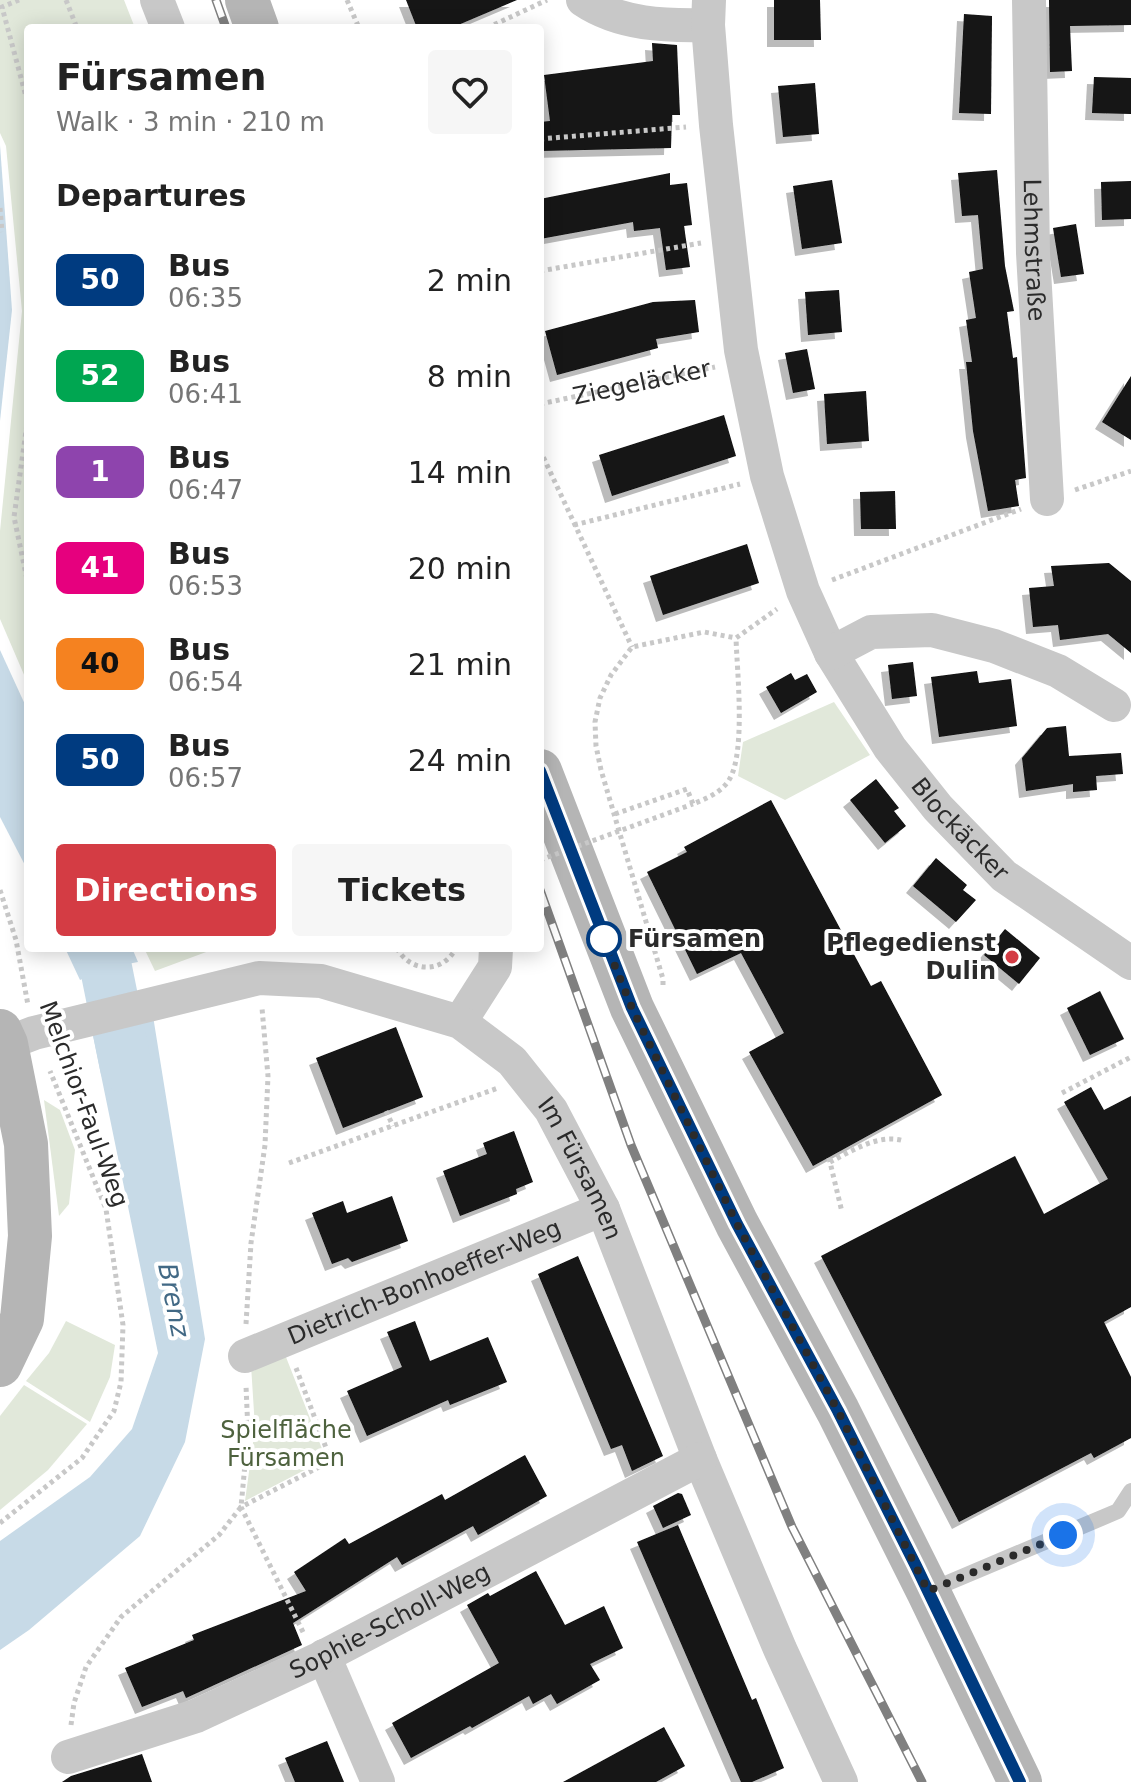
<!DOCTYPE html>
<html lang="en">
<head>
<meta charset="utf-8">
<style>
	:root { --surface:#fff; --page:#f6f6f6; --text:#222; --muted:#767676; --accent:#d43c44 }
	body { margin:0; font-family:"DejaVu Sans",sans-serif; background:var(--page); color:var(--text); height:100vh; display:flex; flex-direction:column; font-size:30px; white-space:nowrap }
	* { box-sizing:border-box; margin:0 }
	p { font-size:26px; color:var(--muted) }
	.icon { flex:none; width:44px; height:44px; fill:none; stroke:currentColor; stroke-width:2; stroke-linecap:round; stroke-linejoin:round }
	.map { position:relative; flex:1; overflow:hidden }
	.details { position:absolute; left:24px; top:24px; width:520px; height:928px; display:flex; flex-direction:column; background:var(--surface); border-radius:8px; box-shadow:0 4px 20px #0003 }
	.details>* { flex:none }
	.badge { padding:0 16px; border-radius:12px; font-size:28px; line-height:52px }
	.you { position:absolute; width:40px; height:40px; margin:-20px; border:6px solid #fff; border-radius:50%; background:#1a73e8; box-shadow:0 0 0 12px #1a73e833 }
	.map>.badge { position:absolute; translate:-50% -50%; box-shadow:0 0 0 4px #fff }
	h2 { padding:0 32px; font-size:30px; line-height:72px }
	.round { display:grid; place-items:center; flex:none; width:84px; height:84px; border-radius:8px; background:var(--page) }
	.overview { display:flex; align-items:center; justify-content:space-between; height:136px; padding:0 32px }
	h1 { font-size:38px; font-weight:700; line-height:60px }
	.primary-button { display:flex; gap:16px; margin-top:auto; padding:16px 32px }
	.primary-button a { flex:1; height:92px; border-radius:8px; background:var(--accent); color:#fff; font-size:32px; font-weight:700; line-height:92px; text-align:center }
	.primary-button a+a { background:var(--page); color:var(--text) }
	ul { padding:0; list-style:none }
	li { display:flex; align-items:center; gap:24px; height:96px; padding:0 32px }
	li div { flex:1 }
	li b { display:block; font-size:30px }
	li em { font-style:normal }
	li .badge { min-width:88px; font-weight:700; text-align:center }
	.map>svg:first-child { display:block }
</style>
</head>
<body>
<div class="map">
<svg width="1131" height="1782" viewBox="0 0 1131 1782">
	<defs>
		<filter id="shadow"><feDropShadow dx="-7" dy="7" stdDeviation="0" flood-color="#0004"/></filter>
	</defs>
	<rect width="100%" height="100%" fill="#fff"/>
	<g fill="#e1e8da">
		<polygon points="0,0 124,0 135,28 28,28 28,684 0,619 0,531 22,311 6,146 0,133"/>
		<polygon points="834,702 870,755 785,800 738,776 743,742"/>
		<polygon points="144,948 217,948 155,971"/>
		<polygon points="44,1100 60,1110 75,1150 69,1204 59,1216"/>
		<polygon points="66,1321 115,1345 110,1377 90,1422 26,1381 49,1353"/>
		<polygon points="284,1352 326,1459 245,1501 255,1428 251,1365"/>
		<polygon points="24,1385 87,1424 48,1470 0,1510 0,1416"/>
	</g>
	<g fill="#c7dae7">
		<polygon points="0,145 12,310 0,421"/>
		<polygon points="0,650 28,711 28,871 0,817"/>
		<polygon points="65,948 132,948 138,962 106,968 80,980"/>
		<polygon points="153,1016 205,1339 185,1442 140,1536 29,1630 0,1650 0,1541 90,1477 132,1429 158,1353 92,1031"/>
	</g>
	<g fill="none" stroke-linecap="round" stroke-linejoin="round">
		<polyline stroke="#c7dae7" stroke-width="52" points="99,948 106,968 126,1067"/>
	</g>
	<g fill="#121212" filter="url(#shadow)">
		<polygon points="406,0 517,0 451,28 417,28"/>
		<polygon points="774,0 820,0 821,40 774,40"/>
		<polygon points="1049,0 1131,0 1131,25 1070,26 1072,71 1050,72"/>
		<polygon points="964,14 992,16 991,114 959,113"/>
		<polygon points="652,43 677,45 680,115 672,115 671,148 540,151 540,122 550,121 544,75 653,61"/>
		<polygon points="1094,77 1131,78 1131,114 1092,113"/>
		<polygon points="815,83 819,134 783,137 778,86"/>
		<polygon points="997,170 1005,266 1014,311 1007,312 1013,358 1017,357 1026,478 1015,480 1019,506 988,511 973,431 966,362 972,362 966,320 976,318 969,272 983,269 978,215 962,216 958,173"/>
		<polygon points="670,173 670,185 687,183 692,225 684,226 690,267 666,270 660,228 634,231 633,222 540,239 540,199"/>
		<polygon points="832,180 842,243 802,249 793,186"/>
		<polygon points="1131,181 1131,219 1102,220 1101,182"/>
		<polygon points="1076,224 1084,274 1061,277 1053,228"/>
		<polygon points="839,290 842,332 808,335 805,292"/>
		<polygon points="695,300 699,332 656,339 658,348 557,375 545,331 653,302"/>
		<polygon points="807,349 815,389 793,393 785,353"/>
		<polygon points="1131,376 1131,440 1102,422"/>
		<polygon points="866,391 869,441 827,444 824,394"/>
		<polygon points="724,415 736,456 612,496 599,455"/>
		<polygon points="895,491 896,529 861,529 860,492"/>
		<polygon points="747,544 759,583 663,615 650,576"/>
		<polygon points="1109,563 1131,581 1131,653 1108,634 1060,640 1058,625 1033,627 1029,588 1054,586 1051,566"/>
		<polygon points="913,662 917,696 892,699 888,665"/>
		<polygon points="977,671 979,683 1011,679 1017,726 939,737 931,677"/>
		<polygon points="791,673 795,680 807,674 817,692 781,713 766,687"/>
		<polygon points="1066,726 1069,756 1121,753 1123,774 1096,776 1097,790 1073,792 1073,784 1026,791 1022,758 1047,728"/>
		<polygon points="876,779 899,808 894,811 906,826 885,843 850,800"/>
		<polygon points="771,800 871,986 881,981 942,1095 813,1166 749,1052 784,1033 741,953 697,974 647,872 687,852 684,847"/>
		<polygon points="936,858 967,885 963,890 976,900 956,922 913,886"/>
		<polygon points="1005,929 1040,958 1019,984 984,955"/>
		<polygon points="1100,991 1124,1039 1090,1055 1067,1008"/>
		<polygon points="396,1027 423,1097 343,1128 316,1058"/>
		<polygon points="1091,1087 1104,1110 1131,1096 1131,1307 1104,1322 1131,1377 1131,1438 1094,1458 1091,1453 959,1522 821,1256 1015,1156 1044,1214 1108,1179 1064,1102"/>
		<polygon points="514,1131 533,1182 516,1189 517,1194 460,1216 443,1171 487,1154 483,1143"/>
		<polygon points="392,1196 408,1241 352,1262 348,1258 332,1264 312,1213 343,1201 347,1213"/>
		<polygon points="578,1256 663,1456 632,1471 622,1445 611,1449 538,1274"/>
		<polygon points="415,1321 430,1361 488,1337 507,1382 450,1405 448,1400 367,1436 347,1391 402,1367 387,1332"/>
		<polygon points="525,1455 547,1496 478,1535 473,1526 402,1565 397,1557 293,1623 302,1645 186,1698 183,1691 142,1707 125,1668 194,1640 192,1635 306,1591 294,1572 345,1538 349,1544 442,1494 445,1500"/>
		<polygon points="678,1493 682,1494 691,1515 663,1528 653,1506"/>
		<polygon points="678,1525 752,1700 756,1698 784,1768 752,1782 741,1782 637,1542"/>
		<polygon points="536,1571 565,1625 604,1606 623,1648 590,1664 600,1680 557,1704 551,1694 533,1704 529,1696 472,1728 470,1726 411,1758 392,1723 499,1663 467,1605 488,1593 490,1596"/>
		<polygon points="664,1727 685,1766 656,1782 563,1782"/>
		<polygon points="327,1741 344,1782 295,1782 285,1758"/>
		<polygon points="142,1754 152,1782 62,1782 71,1776"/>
	</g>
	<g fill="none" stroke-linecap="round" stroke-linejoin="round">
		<g stroke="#c8c8c8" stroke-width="5" stroke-dasharray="4 4" stroke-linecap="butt">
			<polyline points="19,0 2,7 28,104"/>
			<polyline points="66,0 77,28"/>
			<polyline points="347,0 359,28"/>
			<polyline points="487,28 547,0"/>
			<polyline points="540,139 686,127"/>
			<polyline points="0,208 2,232"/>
			<polyline points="540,271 701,243"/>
			<path id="s1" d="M540,404L715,367"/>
			<polyline points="28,417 14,517 28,584"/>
			<polyline points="540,450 632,647"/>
			<polyline points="1075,490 1131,471"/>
			<polyline points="574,525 740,484"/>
			<polyline points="832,580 1021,509"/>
			<path d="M615,814L687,789L693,804C705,799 721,793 729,780C746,753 737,671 736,638"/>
			<polyline points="0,890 16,940 28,1005"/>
			<path d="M397,948C410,973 443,974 456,948"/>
			<polyline points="663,985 663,979 601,770 596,746 595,722 600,698 611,675 632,647 704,632 736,638 777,609"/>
			<polyline points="1062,1093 1131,1057"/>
			<polyline points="386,1111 393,1126"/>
			<polyline points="829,1158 842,1212"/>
			<path d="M830,1162C852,1151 879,1133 904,1141"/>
			<polyline points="289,1163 498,1088"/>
			<polyline points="246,1324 251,1243 265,1145 268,1076 262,1008"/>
			<polyline points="296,1368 331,1461 241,1507 304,1634"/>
			<polyline points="0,1523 82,1458 114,1411 121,1382 123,1325 106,1209 50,1071"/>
			<polyline points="71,1725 74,1703 86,1667 121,1617 219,1535 241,1507 248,1432 246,1386"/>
		</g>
		<polyline stroke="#c8c8c8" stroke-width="16" points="931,1590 1118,1511 1131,1491"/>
		<g stroke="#c8c8c8" stroke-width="34">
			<polyline points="157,0 168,28"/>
			<path d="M583,0C620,25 666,26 708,25"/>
			<path id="s2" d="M709,0L708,25L716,125L741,350L767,476L803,591L831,653L890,748L938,808L1004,876L1131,963"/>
			<path id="s3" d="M1029,0L1033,253L1047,499"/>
			<polyline points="831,653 871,632 932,630 994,646 1058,671 1114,705"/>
			<polyline points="460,1022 495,967 496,948"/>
			<path id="s4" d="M0,1046L34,1033L259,978L321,981L460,1022L512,1061L551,1110L603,1209L700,1459L780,1649L841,1782"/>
			<path id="s5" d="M245,1356L603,1209"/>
			<polyline points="324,1656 378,1782"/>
			<path id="s6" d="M68,1757L196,1716L317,1660L700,1459"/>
		</g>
		<g stroke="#b5b5b5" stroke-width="44">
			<polyline points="247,0 257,28"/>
			<polyline points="540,771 632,1008 737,1224 838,1411 928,1591 1020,1782"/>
			<polyline points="0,1031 6,1044 26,1144 30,1236 22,1319 0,1365"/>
		</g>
		<defs>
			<g id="rail">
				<polyline points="216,0 226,28"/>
				<polyline points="540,890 631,1145 792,1527 922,1782"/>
			</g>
		</defs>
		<use href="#rail" stroke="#808080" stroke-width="9"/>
		<use href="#rail" stroke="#fff" stroke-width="6" stroke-dasharray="18" stroke-linecap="butt"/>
		<polyline stroke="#c8c8c8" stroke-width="5" stroke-dasharray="4 4" stroke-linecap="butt" points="540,860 693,804"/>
	</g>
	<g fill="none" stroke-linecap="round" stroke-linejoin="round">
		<defs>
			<polyline id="line" points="540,771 632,1008 737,1224 838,1411 916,1566 1020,1782"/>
		</defs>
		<use href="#line" stroke="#fff" stroke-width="18"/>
		<use href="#line" stroke="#003b80" stroke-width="12"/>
		<polyline stroke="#2b2b2b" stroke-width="8" stroke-dasharray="0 14.4" points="604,939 632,1008 737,1224 838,1411 928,1591 1063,1535"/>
	</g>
	<circle fill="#fff" stroke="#003b80" stroke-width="4" cx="604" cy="939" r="16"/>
	<circle fill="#d43c44" stroke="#fff" stroke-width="3" cx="1012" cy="957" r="8"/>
	<g text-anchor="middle" stroke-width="8" stroke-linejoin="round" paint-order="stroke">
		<g font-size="24" fill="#2b2b2b" stroke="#fff">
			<text dy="8" stroke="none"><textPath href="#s3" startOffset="250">Lehmstraße</textPath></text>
			<text dy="8" stroke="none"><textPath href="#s1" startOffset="104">Ziegeläcker</textPath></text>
			<text dy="8" stroke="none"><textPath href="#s2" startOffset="888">Blockäcker</textPath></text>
			<text transform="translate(84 1104) rotate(70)" y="8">Melchior-Faul-Weg</text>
			<text dy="8" stroke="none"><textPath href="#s4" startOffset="668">Im Fürsamen</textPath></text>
			<text dy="8" stroke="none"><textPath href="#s5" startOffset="194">Dietrich-Bonhoeffer-Weg</textPath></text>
			<text dy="8" stroke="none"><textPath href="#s6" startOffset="350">Sophie-Scholl-Weg</textPath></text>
		</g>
		<g font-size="24" font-weight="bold" fill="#2b2b2b" stroke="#fff" text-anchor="start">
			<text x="628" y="947">Fürsamen</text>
		</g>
		<g font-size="24" font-weight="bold" fill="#2b2b2b" stroke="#fff" text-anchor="end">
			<text x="996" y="951">Pflegedienst<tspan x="996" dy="28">Dulin</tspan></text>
		</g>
		<g font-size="24" fill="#4e623e" stroke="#fff">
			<text x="286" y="1438">Spielfläche<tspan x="286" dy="28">Fürsamen</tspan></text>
		</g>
		<g font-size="26" font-style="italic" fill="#426985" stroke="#fff">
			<text transform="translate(174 1300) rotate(79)" y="9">Brenz</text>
		</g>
	</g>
</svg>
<div class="you" style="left:1063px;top:1535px"></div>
<section class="details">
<div class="overview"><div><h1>Fürsamen</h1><p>Walk · 3 min · 210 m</p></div><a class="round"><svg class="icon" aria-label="heart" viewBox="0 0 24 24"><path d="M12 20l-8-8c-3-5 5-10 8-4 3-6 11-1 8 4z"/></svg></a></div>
<h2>Departures</h2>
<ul>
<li><span class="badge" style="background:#003b80;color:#fff">50</span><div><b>Bus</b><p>06:35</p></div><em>2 min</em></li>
<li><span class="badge" style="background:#00a651;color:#fff">52</span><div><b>Bus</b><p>06:41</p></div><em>8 min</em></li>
<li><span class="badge" style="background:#8e44ad;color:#fff">1</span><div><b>Bus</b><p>06:47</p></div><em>14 min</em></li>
<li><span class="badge" style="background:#e6007e;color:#fff">41</span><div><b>Bus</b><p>06:53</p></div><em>20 min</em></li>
<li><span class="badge" style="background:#f58220;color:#111">40</span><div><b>Bus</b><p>06:54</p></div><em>21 min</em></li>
<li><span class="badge" style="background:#003b80;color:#fff">50</span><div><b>Bus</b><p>06:57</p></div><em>24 min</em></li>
</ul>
<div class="primary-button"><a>Directions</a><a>Tickets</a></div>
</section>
</div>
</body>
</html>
